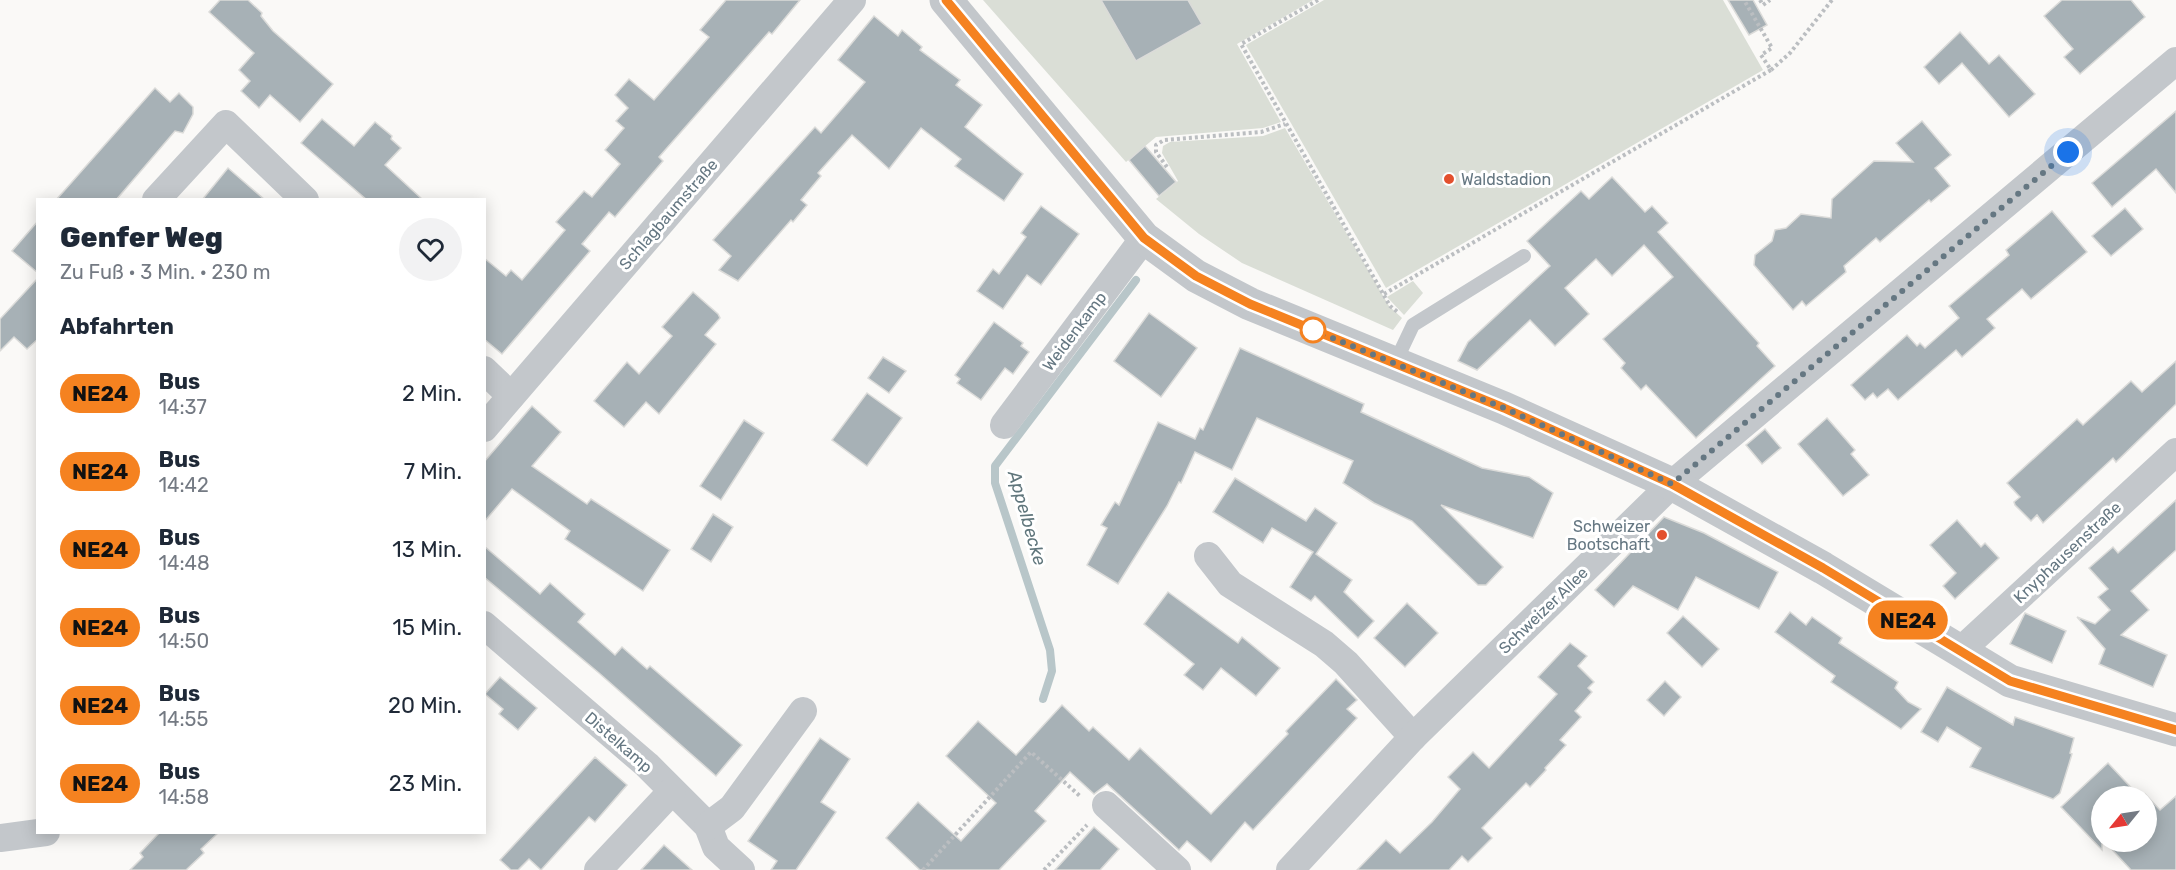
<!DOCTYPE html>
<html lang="de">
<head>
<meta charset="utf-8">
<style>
	:root { --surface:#fff; --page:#f2f2f3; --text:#1f2937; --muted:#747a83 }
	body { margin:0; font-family:Rubik,sans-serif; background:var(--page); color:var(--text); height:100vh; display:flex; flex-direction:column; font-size:22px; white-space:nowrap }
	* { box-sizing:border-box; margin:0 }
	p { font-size:20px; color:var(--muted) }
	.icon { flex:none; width:33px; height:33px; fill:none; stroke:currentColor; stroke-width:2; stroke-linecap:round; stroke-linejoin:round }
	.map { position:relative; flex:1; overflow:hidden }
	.drawer { position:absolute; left:36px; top:198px; width:450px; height:636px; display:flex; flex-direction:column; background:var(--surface); border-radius:0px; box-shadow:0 3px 15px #0003 }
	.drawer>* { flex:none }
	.badge { padding:0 12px; border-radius:20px; font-size:21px; line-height:39px }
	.needle { width:39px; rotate:240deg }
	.buttons { position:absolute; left:2091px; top:786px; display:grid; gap:12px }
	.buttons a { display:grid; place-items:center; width:66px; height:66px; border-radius:50%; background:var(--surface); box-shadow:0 3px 15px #0003; font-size:30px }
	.you { position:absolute; width:30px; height:30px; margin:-15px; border:4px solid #fff; border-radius:50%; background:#1a73e8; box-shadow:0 0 0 9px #1a73e833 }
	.map>.badge { position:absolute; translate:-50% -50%; box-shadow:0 0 0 3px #fff }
	h2 { padding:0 24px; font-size:22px; line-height:54px }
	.round { display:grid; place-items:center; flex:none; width:63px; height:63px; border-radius:32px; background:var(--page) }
	.headline { display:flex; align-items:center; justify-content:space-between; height:102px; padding:0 24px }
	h1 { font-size:28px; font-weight:800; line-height:45px }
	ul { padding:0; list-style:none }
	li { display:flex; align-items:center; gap:18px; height:78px; padding:0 24px }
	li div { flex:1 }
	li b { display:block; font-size:22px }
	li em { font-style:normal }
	li .badge { min-width:66px; font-weight:700; text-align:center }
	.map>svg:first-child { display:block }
</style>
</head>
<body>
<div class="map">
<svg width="2176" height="870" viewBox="0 0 2176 870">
	<rect width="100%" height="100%" fill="#faf9f7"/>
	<g fill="#daded6">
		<polygon points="983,0 1101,0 1136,61 1201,25 1188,0 1313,0 1237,44 1281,122 1263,128 1156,137 1126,162"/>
		<polygon points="1324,0 1723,0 1763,70 1386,288 1246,45"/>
		<polygon points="1285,128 1389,306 1402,318 1393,330 1242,263 1199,234 1156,199 1178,181 1162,153 1163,146 1170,142 1263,136"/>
		<polygon points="1413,281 1423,293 1404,315 1387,297"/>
	</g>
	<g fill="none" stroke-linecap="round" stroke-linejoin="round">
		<polyline stroke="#b8c6c9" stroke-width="8" points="1043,699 1052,671 1050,650 995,483 995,466 1136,280"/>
	</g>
	<g fill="#a7b1b6" stroke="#dbdbd9" stroke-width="1.5">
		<polygon points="220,0 248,0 262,13 261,16 273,31 333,84 300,122 270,95 259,108 241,91 250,81 239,70 254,53 209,12"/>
		<polygon points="726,0 800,0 772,34 769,32 659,157 663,161 615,217 609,212 582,244 590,251 502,354 484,339 484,258 506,276 511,270 522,280 565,230 556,222 584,191 592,197 620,164 605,150 624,128 616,121 628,108 615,95 629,79 654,100 709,37 700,30"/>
		<polygon points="1101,0 1188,0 1202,24 1136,61"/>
		<polygon points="1728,0 1753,0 1767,25 1749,35"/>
		<polygon points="2062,0 2131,0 2145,17 2080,74 2064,57 2073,49 2044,16"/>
		<polygon points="874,16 898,36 902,30 922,47 920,50 960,80 956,85 982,105 965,127 1023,174 1004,201 955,166 961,159 921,128 889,169 852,135 818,173 821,176 801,200 807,205 793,222 791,220 738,281 719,270 731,256 713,240 815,127 821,133 865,82 838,60"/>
		<polygon points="1960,32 1989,64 1999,55 2035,94 2009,117 1962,63 1939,84 1924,67"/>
		<polygon points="155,88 170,102 179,93 193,107 193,114 183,133 175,131 116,200 56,200"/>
		<polygon points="2176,111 2176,193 2156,169 2112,207 2092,183"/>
		<polygon points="322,119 354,146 375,122 392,136 391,139 401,148 385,165 423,200 367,200 301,143"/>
		<polygon points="1922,121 1951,155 1935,168 1950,186 1931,202 1929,200 1880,242 1876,238 1844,266 1846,272 1806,306 1802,301 1793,310 1754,265 1755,255 1772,241 1775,230 1786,228 1801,214 1831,218 1832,199 1874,161 1913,162 1896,143"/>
		<polygon points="1145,146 1176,182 1159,196 1129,160"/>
		<polygon points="228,168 265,200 202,200"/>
		<polygon points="1612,177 1645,212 1652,206 1668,223 1658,232 1759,343 1757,346 1775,366 1696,438 1646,385 1641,390 1621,368 1625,363 1603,339 1673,277 1644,245 1612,276 1596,259 1565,288 1589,314 1555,346 1530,320 1477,370 1458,361 1468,342 1550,266 1527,241 1581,191 1589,199"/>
		<polygon points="1041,206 1079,234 1041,285 1027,275 1003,309 977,291 993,269 999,274 1026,237 1021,233"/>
		<polygon points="2125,208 2143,229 2111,256 2092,236"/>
		<polygon points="2052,211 2087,252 2031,299 2022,289 1987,319 1995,328 1962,357 1956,350 1898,400 1888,389 1877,398 1873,393 1865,400 1851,385 1907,335 1917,346 1920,343 1925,348 1959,318 1949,306 2009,255 2006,250"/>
		<polygon points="38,221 38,273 12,251"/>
		<polygon points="38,278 38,339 27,349 14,337 0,351 0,319"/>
		<polygon points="693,292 718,314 720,318 705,335 716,344 659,414 646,402 624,427 594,401 627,362 639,374 672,336 662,327"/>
		<polygon points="1149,313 1197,348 1161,397 1114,361"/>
		<polygon points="994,322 1023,343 1021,346 1029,352 1013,374 1005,368 981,400 957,383 960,379 955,375"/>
		<polygon points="1240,348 1364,404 1361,412 1482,468 1529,477 1553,493 1533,538 1441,505 1503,567 1486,585 1478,585 1412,521 1374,503 1343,483 1353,461 1257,418 1232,470 1195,452 1181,483 1179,482 1167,506 1118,584 1087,565 1107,528 1101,525 1115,502 1119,505 1158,422 1195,439 1200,428 1203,430"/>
		<polygon points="883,357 906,371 889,393 868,378"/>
		<polygon points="2176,361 2176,404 2116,462 2113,458 2043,523 2037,515 2031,521 2015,505 2014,502 2020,497 2007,483 2077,419 2083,425 2131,381 2142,392"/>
		<polygon points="867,393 902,418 867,466 832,440"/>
		<polygon points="532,406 561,432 532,466 587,504 591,499 670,550 643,591 565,539 570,531 512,489 484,522 484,462"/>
		<polygon points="1827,418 1855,450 1851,454 1869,475 1843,496 1798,444"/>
		<polygon points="744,420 764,433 721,500 700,486"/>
		<polygon points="1765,429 1781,448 1762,464 1746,445"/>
		<polygon points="1235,478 1306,521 1315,508 1337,523 1316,554 1352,580 1344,592 1374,621 1358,638 1315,596 1311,601 1290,587 1313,552 1272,528 1263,543 1213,512"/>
		<polygon points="2176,500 2176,550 2131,591 2149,610 2121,635 2167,655 2153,687 2099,664 2105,649 2077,617 2095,624 2110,610 2098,597 2108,589 2089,568 2113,547 2118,553"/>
		<polygon points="713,514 733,527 711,562 691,549"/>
		<polygon points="1664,517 1704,533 1778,572 1759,609 1696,577 1678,610 1633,586 1614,607 1595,590"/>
		<polygon points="1957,520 1981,547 1985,543 1999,558 1955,599 1943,586 1956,573 1930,545"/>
		<polygon points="484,546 540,594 550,583 585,614 578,622 615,655 622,647 647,669 650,666 742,745 716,776 599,673 484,577"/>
		<polygon points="1168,592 1238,643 1242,637 1280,668 1256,696 1221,668 1203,690 1184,675 1194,664 1144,624"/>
		<polygon points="1407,603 1438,633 1405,667 1374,638"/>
		<polygon points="1790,612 1806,625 1812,617 1842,638 1839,643 1898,682 1895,688 1908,702 1921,709 1901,729 1831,682 1835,676 1775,632"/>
		<polygon points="2025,613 2066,631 2052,663 2010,644"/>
		<polygon points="1683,616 1719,649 1702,667 1667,633"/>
		<polygon points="1570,643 1587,656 1578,666 1594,682 1588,688 1592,692 1575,711 1581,717 1560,740 1566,745 1545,768 1546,770 1530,787 1526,783 1482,828 1492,838 1468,862 1462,856 1449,870 1357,870 1386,840 1400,853 1432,822 1460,789 1448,777 1473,752 1489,768 1557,694 1538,677"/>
		<polygon points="500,677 537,708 518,730 499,714 503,709 485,694"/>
		<polygon points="1336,679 1357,700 1347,709 1357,718 1253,830 1245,822 1211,862 1187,841 1179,850 1107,784 1094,794 1070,772 1035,811 1046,821 999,870 920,870 886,838 918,802 961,841 996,803 946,756 978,721 1016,755 1062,705 1089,731 1093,727 1129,760 1140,748 1211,814 1288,734 1286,731"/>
		<polygon points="1665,681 1681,697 1664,716 1647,700"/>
		<polygon points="1947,687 2013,725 2015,717 2074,738 2070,753 2072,754 2060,793 2053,799 1970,767 1981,748 1947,727 1938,742 1921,732"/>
		<polygon points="820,738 850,759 821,802 836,812 796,870 771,870 777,861 748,841"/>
		<polygon points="595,757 627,785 595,822 589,817 541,870 529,859 518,870 511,870 500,860"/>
		<polygon points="2108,763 2139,796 2102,796 2102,850 2061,807"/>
		<polygon points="2146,795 2160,810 2176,796 2176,870 2131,870 2105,842 2146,842"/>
		<polygon points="1094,827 1119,849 1100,870 1055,870"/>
		<polygon points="160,832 219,832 201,849 204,853 186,870 130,870 143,857 140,853"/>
		<polygon points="664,845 692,870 641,870"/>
	</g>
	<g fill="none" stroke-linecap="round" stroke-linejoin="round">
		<g stroke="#bbbec1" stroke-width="4" stroke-dasharray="3 3" stroke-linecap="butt">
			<polyline points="1318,0 1241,44 1390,306 1399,313"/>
			<polyline points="1760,0 1763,5 1770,0"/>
			<polyline points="1771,70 1790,53 1832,0"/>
			<polyline points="1167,167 1156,152 1156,145 1164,140 1261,132 1285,124"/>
			<polyline points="1384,294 1771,70 1761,55 1772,48 1744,0"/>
			<polyline points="923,870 1031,752 1081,797"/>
			<polyline points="1044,870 1087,825"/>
		</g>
		<polyline stroke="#c3c7cb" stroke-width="14" points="1395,363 1413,325 1524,256"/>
		<g stroke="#c3c7cb" stroke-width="28">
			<polyline points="156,200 226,124 305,200"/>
			<polyline points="484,370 511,396"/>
			<polyline points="1004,425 1144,238"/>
			<polyline points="484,428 852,0"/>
			<polyline points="1208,556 1230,584 1324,644 1346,663 1413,737"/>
			<polyline points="484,625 647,765 708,826 716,847 741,870"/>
			<polyline points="1959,652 2176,452"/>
			<polyline points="1106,805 1177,870"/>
			<polyline points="708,826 732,808 803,711"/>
			<polyline points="0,838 46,832"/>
			<polyline points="598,870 672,791"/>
			<polyline points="1290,870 1413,737 1672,484 2176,61"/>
		</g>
		<polyline stroke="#c3c7cb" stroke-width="33" points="946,0 1144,238 1196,276 1250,304 1504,408 1672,484 1823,568 2010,681 2176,730"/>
	</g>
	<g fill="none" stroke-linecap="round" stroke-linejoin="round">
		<defs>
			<polyline id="line" points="946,0 1144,238 1196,276 1250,304 1504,408 1672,484 1823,568 2010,681 2176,730"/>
		</defs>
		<use href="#line" stroke="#fff" stroke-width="14"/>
		<use href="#line" stroke="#f58220" stroke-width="9"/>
		<polyline stroke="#657782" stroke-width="6" stroke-dasharray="0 10.8" points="1313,330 1504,408 1672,484 2068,152"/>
	</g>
	<g fill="#e3502e" stroke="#fff" stroke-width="2">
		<circle cx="1449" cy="179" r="6"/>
		<circle cx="1662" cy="535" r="6"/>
	</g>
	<circle fill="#fff" stroke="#f58220" stroke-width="3" cx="1313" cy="330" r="12"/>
	<g text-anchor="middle" stroke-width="6" stroke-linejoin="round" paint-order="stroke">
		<g font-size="16" fill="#657782" stroke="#fff" text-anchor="start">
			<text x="1461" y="185">Waldstadion</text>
			<text x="1650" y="532" text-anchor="end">Schweizer<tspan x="1650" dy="18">Bootschaft</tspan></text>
		</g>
		<g font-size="16" fill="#657782" stroke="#fff">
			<text transform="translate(668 214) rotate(-49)" y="6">Schlagbaumstraße</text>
			<text transform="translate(1074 331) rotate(-53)" y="6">Weidenkamp</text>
			<text transform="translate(2067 552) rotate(-43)" y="6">Knyphausenstraße</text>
			<text transform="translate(1543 610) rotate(-44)" y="6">Schweizer Allee</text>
			<text transform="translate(619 742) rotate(41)" y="6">Distelkamp</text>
		</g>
		<g font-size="18" font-style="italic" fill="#60767c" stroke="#fff">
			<text transform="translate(1027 518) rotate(74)" y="6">Appelbecke</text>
		</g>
	</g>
</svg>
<div class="buttons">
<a><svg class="needle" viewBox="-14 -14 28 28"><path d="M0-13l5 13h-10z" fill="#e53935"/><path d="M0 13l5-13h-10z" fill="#747a83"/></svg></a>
</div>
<div class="you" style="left:2068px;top:152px"></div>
<b class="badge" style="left:1908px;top:620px;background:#f58220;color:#111">NE24</b>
<section class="drawer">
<div class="headline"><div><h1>Genfer Weg</h1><p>Zu Fuß · 3 Min. · 230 m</p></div><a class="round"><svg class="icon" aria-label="heart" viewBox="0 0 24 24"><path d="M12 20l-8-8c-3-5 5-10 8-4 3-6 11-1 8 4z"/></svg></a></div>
<h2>Abfahrten</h2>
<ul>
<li><span class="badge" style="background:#f58220;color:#111">NE24</span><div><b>Bus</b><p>14:37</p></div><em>2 Min.</em></li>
<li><span class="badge" style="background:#f58220;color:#111">NE24</span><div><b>Bus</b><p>14:42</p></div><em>7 Min.</em></li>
<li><span class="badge" style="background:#f58220;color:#111">NE24</span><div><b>Bus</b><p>14:48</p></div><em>13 Min.</em></li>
<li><span class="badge" style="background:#f58220;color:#111">NE24</span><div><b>Bus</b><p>14:50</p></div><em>15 Min.</em></li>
<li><span class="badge" style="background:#f58220;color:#111">NE24</span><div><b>Bus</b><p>14:55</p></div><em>20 Min.</em></li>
<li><span class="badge" style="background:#f58220;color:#111">NE24</span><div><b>Bus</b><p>14:58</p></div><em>23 Min.</em></li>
</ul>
</section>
</div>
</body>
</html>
